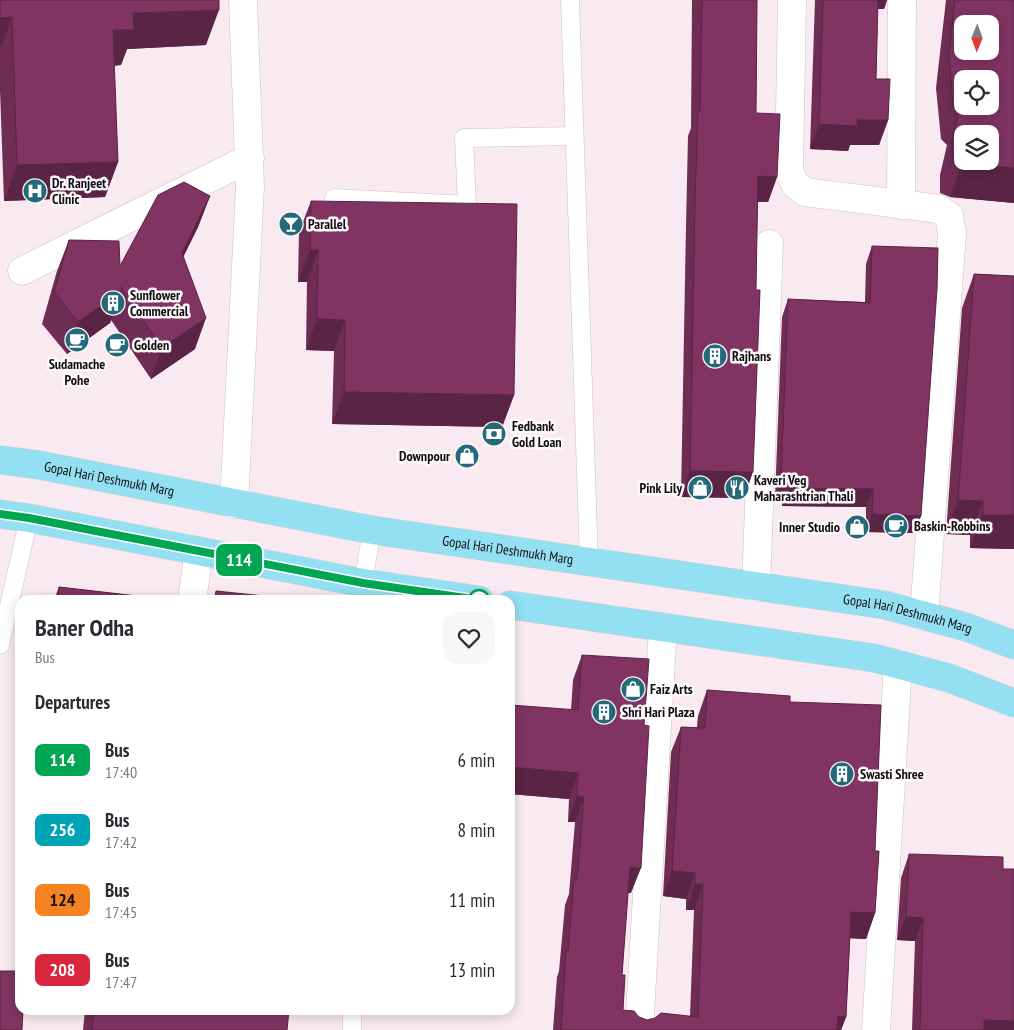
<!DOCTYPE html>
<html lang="en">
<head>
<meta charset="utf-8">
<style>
	:root { --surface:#fff; --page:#f7f7f7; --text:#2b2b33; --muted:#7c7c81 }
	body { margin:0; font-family:"PT Sans Narrow",sans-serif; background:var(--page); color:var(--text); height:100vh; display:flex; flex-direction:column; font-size:19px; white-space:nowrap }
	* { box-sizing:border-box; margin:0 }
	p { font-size:16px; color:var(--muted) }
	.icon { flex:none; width:28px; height:28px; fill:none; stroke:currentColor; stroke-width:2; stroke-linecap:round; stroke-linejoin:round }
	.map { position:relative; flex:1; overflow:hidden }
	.details { position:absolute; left:15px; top:595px; width:500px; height:420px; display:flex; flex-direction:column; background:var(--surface); border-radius:15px; box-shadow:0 2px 12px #0003 }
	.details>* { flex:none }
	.badge { padding:0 10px; border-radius:8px; font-size:18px; line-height:32px }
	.needle { width:32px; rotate:181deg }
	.tools { position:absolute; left:954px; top:15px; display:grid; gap:10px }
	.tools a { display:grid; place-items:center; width:45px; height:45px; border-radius:10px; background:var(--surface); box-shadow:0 2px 12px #0003; font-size:25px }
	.map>.badge { position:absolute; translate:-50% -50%; box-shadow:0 0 0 2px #fff }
	h2 { padding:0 20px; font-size:19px; line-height:45px }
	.round { display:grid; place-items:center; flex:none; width:52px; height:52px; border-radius:15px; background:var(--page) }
	.summary { display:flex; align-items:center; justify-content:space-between; height:85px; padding:0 20px }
	h1 { font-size:24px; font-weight:800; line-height:38px }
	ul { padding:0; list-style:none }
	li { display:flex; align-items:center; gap:15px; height:70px; padding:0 20px }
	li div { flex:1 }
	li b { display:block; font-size:19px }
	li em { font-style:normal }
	li .badge { min-width:55px; font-weight:700; text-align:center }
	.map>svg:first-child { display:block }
</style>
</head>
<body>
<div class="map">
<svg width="1014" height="1030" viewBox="0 0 1014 1030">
	<rect width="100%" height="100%" fill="#f9e9f1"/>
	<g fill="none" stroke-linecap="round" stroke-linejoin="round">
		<defs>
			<g id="lane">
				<polyline points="570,0 589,562"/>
				<polyline points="334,198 467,205 464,138 574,136"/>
				<polyline points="363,600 363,583 372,530"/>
				<polyline points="0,645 29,518"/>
				<polyline points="352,1030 352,1010"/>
			</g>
			<g id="street">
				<polyline points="792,0 789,171 795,184 805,192 939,209 949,216 952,233 924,616"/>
				<polyline points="901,205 902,0"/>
				<polyline points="22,271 250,158"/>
				<polyline points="234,504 250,187 243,0"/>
				<polyline points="756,587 769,244"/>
				<polyline points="192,600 199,552"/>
				<polyline points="639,1030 663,627"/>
				<polyline points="876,1030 898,664"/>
			</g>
			<g id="primary">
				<path id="s1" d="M0,460L39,465L372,530L885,605L966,627L1014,645"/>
				<polyline points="0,514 29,518 363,583 479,600"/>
				<polyline points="510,605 874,658 949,678 1014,703"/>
			</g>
		</defs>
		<use href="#lane" stroke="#cebfc6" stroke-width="19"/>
		<use href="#street" stroke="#cebfc6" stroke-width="29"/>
		<use href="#primary" stroke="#cfcecf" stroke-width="29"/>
		<use href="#lane" stroke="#fff" stroke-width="18"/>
		<use href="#street" stroke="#fff" stroke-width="28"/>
		<use href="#primary" stroke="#93e0f2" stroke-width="28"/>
	</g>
	<g fill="#6f2d54">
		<polygon points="0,0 206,45 127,49 121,65 114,66 118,162 105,197 4,201 0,90"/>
		<polygon points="692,0 757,0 756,113 777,177 768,202 758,202 744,498 681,497 686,226 688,136 691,128"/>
		<polygon points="815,0 887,0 884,9 878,9 876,79 888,120 879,145 850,145 848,151 810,149"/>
		<polygon points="946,0 1014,0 1014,203 950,197 940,193 940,175 947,145 941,139 936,88"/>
		<polygon points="210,196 198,227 183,257 195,349 151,379 111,320 110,323 67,354 42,324 57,271 69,240 120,266"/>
		<polygon points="311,201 514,395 502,427 332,424 334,351 306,350 307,282 298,282 299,232"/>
		<polygon points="872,246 921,516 914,533 866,532 866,507 782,506 782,498 775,498 782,317 788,299 865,302 866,264"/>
		<polygon points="974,274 1014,276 1014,549 970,548 970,535 946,534 962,308"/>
		<polygon points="59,587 172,600 54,600"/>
		<polygon points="216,591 293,600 213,600"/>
		<polygon points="582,655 631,893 628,893 622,975 623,1010 647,1020 690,1016 694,910 686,910 686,899 663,896 671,752 681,727 697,727 698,716 707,690 790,702 875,851 875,913 866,939 850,938 846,1017 841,1030 553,1030 557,977 559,971 565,905 569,894 575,822 568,822 569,799 510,794 510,705 571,710 573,680"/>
		<polygon points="20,755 20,804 15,803"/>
		<polygon points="20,833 20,886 15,885"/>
		<polygon points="909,854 1003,869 1014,1030 912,1030 915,941 897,940 901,878"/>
		<polygon points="85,1010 289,1010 287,1030 83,1030"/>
	</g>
	<g fill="#5a2445">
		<polygon points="873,0 887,0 884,9 870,8"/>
		<polygon points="219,10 206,45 127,49 121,65 100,66 113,30 133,13"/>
		<polygon points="12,17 0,50 0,18"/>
		<polygon points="857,120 888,120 879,145 850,145 848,151 810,149 819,124"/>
		<polygon points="118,162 105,197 4,201 17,165"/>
		<polygon points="962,164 1014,168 1014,203 950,197"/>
		<polygon points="758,176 777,177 768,202 749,202"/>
		<polygon points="210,196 198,227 170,284 182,253"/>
		<polygon points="310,250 318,250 307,282 298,282"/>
		<polygon points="121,292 110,323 67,354 78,322"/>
		<polygon points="206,318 195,349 151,379 162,348"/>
		<polygon points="317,319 345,320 334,351 306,350"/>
		<polygon points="344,392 514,395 502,427 332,424"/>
		<polygon points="690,471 753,472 744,498 681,497"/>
		<polygon points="781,481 789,481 782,498 775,498"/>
		<polygon points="788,488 873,489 866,507 782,506"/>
		<polygon points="958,500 983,501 970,535 946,534"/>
		<polygon points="872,514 921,516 914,533 866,532"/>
		<polygon points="983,515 1014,515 1014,549 970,548"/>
		<polygon points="510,767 578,773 569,799 510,794"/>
		<polygon points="20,789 20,804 15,803"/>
		<polygon points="577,796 584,797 575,822 568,822"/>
		<polygon points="630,867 641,868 631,893 621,892"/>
		<polygon points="20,870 20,886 15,885"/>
		<polygon points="672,871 695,873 686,899 663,896"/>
		<polygon points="695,884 703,884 694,910 686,910"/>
		<polygon points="851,912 875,913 866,939 842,938"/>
		<polygon points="906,917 923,918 915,941 897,940"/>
		<polygon points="838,1016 846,1017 841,1030 833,1030"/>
		<polygon points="984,1020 1014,1021 1014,1030 980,1030"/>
	</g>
	<g fill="#813462" stroke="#5a2445" fill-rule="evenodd">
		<polygon points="0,0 219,0 219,10 133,13 134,30 113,30 118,162 17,165 12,17 0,18"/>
		<polygon points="702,0 757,0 756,113 780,114 777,177 758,176 756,290 760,290 753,472 690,471 695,200 698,110 700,111"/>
		<polygon points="823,0 878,0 876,79 890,79 888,120 857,120 857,126 819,124"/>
		<path d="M955,0H1014V168L962,164L953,160L952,141L959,111L953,105L949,54ZM962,24H990V51H962ZM962,79H990V106H962ZM962,134H990V161H962Z"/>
		<polygon points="184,182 210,196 182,253 206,318 162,348 121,287 121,292 78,322 54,292 69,240 119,241 120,266 158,195"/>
		<polygon points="311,201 517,204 514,395 344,392 345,320 317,319 318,250 310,250"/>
		<polygon points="872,246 938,248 937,289 921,516 872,514 873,489 788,488 789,481 781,481 788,299 870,303"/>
		<polygon points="974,274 1014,276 1014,515 983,515 983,501 958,500"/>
		<polygon points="59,587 172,600 58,600"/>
		<polygon points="216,591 293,599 293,600 215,600"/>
		<polygon points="582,655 649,659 644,725 649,726 641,868 630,867 622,975 625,975 623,1010 634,1011 639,1017 647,1020 655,1018 661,1013 698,1017 703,884 695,884 695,873 672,871 681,727 705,728 707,690 790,696 790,702 881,705 875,851 879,851 875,913 851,912 846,1017 838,1016 837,1030 561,1030 566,951 568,951 574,880 577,880 584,797 577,796 578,773 510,767 510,705 578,710"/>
		<polygon points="909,854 1003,857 1003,869 1014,869 1014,1021 984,1020 984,1030 920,1030 923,918 906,917"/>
		<polygon points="0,971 16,971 16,981 20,983 20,1010 23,1010 22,1030 0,1030"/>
		<polygon points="94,1010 289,1010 287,1030 92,1030"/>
	</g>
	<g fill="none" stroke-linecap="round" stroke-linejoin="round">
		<defs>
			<polyline id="line" points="0,514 29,518 363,583 479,600"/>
		</defs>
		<use href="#line" stroke="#fff" stroke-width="11"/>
		<use href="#line" stroke="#00a651" stroke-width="8"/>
	</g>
	<defs>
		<symbol id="hospital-disc" viewBox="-11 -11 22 22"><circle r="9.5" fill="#246979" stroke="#fefafc"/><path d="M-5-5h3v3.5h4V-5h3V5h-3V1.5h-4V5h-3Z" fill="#fff"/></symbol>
		<symbol id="bar-disc" viewBox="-11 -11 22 22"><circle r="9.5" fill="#246979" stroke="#fefafc"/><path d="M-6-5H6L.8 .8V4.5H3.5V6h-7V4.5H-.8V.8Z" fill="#fff"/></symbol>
		<symbol id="building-disc" viewBox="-11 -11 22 22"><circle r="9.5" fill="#246979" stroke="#fefafc"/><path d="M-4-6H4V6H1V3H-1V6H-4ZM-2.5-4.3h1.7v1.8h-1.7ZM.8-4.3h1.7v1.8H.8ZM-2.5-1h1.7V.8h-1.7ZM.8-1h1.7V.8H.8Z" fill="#fff"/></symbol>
		<symbol id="cafe-disc" viewBox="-11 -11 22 22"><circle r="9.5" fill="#246979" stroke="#fefafc"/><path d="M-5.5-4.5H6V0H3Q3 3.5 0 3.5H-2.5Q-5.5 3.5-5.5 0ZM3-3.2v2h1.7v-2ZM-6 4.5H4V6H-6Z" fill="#fff"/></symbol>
		<symbol id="bank-disc" viewBox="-11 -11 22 22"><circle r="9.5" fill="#246979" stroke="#fefafc"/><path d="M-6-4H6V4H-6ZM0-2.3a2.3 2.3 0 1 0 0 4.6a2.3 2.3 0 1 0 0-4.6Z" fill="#fff"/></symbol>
		<symbol id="shop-disc" viewBox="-11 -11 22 22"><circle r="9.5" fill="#246979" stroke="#fefafc"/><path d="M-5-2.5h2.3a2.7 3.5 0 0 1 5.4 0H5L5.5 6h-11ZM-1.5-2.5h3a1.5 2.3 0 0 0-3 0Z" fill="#fff"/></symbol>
		<symbol id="restaurant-disc" viewBox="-11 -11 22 22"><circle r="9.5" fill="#246979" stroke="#fefafc"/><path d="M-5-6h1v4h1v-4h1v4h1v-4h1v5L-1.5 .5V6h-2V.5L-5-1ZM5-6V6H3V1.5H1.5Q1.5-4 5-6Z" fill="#fff"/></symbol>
	</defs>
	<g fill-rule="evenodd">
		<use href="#hospital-disc" x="21" y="177" width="28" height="28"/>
		<use href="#bar-disc" x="277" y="210" width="28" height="28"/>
		<use href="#building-disc" x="99" y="289" width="28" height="28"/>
		<use href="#cafe-disc" x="63" y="326" width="28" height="28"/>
		<use href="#cafe-disc" x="103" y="331" width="28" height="28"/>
		<use href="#building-disc" x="701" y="342" width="28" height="28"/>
		<use href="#bank-disc" x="480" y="420" width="28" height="28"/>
		<use href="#shop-disc" x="453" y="442" width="28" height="28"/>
		<use href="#shop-disc" x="686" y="474" width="28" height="28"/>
		<use href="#restaurant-disc" x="723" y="474" width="28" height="28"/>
		<use href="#cafe-disc" x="882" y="512" width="28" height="28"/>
		<use href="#shop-disc" x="843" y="513" width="28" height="28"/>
		<use href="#shop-disc" x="619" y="675" width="28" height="28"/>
		<use href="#building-disc" x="590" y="698" width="28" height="28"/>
		<use href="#building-disc" x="828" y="760" width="28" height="28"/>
	</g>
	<circle fill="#fff" stroke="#00a651" stroke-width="2.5" cx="479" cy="600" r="10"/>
	<g text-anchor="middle" stroke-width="5" stroke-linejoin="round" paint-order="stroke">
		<g font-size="14" font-weight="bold" fill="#110c0f" stroke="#fefafc" text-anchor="start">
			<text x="52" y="188">Dr. Ranjeet<tspan x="52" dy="16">Clinic</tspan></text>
			<text x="308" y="229">Parallel</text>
			<text x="130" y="300">Sunflower<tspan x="130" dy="16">Commercial</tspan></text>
			<text x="134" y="350">Golden</text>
			<text x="732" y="361">Rajhans</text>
			<text x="77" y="369" text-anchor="middle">Sudamache<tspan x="77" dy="16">Pohe</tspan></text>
			<text x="512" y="431">Fedbank<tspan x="512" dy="16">Gold Loan</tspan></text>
			<text x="450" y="461" text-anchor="end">Downpour</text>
			<text x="754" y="485">Kaveri Veg<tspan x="754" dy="16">Maharashtrian Thali</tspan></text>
			<text x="682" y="493" text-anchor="end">Pink Lily</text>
			<text x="914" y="531">Baskin-Robbins</text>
			<text x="840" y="532" text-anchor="end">Inner Studio</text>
			<text x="650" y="694">Faiz Arts</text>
			<text x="622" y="717">Shri Hari Plaza</text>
			<text x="860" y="779">Swasti Shree</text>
		</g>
		<g font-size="14" fill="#110c0f" stroke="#fefafc">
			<text dy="5" stroke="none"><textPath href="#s1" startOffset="111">Gopal Hari Deshmukh Marg</textPath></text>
			<text dy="5" stroke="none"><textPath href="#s1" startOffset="516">Gopal Hari Deshmukh Marg</textPath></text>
			<text dy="5" stroke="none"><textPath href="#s1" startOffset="921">Gopal Hari Deshmukh Marg</textPath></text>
		</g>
	</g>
</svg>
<div class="tools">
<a><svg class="needle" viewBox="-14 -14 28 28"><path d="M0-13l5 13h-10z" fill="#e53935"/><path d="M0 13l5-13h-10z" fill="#7c7c81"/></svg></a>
<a><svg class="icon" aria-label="locate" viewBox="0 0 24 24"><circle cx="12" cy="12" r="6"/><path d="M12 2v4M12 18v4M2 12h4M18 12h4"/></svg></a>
<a><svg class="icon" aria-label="layers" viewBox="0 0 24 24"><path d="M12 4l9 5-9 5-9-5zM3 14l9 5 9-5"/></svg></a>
</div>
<b class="badge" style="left:239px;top:560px;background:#00a651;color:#fff">114</b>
<section class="details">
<div class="summary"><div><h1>Baner Odha</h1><p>Bus</p></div><a class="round"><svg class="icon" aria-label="heart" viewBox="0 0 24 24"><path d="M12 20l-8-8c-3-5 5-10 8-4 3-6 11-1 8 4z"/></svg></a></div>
<h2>Departures</h2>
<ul>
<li><span class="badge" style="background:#00a651;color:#fff">114</span><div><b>Bus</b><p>17:40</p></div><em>6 min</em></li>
<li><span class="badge" style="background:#00a3b4;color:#fff">256</span><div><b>Bus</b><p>17:42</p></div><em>8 min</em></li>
<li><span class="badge" style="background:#f58220;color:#111">124</span><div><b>Bus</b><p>17:45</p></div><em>11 min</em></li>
<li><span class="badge" style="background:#d7263d;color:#fff">208</span><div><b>Bus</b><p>17:47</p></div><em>13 min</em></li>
</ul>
</section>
</div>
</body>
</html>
